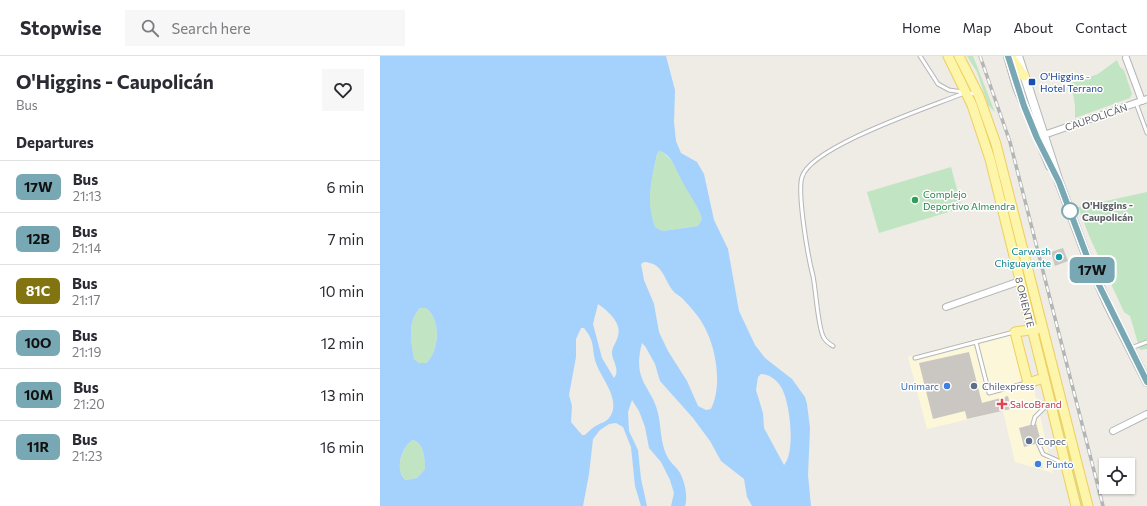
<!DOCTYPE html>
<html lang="en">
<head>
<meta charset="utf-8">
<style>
	:root { --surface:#fff; --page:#f7f7f7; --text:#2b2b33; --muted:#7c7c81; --line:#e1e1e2 }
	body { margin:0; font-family:Commissioner,sans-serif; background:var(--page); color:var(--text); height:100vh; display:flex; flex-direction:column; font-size:15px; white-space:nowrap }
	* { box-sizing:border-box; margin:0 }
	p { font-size:13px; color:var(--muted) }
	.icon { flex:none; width:22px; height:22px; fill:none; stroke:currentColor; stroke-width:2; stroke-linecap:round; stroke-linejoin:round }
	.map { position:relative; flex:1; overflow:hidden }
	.panel { display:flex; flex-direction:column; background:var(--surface); width:380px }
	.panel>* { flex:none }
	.badge { padding:0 8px; border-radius:6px; font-size:14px; line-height:26px }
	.controls { position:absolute; left:719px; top:402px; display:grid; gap:8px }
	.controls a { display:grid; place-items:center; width:36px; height:36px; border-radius:0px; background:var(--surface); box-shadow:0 1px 3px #0004; font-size:20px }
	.map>.badge { position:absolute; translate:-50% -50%; box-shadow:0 0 0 2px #fff }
	h2 { padding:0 16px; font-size:15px; line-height:36px }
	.round { display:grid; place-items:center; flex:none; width:42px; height:42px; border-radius:0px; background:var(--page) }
	.summary { display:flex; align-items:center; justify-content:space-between; height:68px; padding:0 16px }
	h1 { font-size:19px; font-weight:700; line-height:30px }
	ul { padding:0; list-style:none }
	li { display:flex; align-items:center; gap:12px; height:52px; padding:0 16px; border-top:1px solid var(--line) }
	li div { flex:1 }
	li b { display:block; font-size:15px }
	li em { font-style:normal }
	li .badge { min-width:44px; font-weight:700; text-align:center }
	header { display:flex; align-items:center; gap:24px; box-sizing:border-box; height:56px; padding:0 20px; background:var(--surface); border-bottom:1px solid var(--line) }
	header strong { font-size:19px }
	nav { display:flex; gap:22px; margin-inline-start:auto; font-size:14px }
	.search { width:280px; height:36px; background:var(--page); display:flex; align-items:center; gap:10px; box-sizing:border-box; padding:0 14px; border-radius:0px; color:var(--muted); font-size:15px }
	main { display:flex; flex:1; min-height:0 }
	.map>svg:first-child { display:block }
</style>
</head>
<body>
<header>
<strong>Stopwise</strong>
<div class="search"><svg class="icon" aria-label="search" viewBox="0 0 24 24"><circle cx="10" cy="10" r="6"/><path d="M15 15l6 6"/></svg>Search here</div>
<nav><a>Home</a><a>Map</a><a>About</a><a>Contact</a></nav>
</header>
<main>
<section class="panel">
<div class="summary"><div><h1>O'Higgins - Caupolicán</h1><p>Bus</p></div><a class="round"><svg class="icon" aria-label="heart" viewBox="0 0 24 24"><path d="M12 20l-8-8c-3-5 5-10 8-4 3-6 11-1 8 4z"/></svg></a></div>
<h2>Departures</h2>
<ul>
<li><span class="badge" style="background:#79a8b5;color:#111">17W</span><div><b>Bus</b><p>21:13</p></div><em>6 min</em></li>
<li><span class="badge" style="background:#79a8b5;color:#111">12B</span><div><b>Bus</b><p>21:14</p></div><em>7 min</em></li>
<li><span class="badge" style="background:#827411;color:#fff">81C</span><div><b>Bus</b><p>21:17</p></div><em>10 min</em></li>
<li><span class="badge" style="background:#79a8b5;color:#111">10O</span><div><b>Bus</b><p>21:19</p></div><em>12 min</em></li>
<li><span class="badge" style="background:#79a8b5;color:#111">10M</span><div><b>Bus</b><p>21:20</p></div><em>13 min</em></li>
<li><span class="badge" style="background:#79a8b5;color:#111">11R</span><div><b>Bus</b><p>21:23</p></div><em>16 min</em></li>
</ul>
</section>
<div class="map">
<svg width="767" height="450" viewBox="0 0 767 450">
	<rect width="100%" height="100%" fill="#eeece4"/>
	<polygon fill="#fdf7da" points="640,271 673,417 635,406 623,355 547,373 528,301"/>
	<g fill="#c1e5c3">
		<polygon points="587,0 593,0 615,56 608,49 597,16"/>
		<polygon points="737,4 740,11 744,14 752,38 750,42 695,62 695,49 691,27 718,18"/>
		<polygon points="597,40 614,95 658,267 655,268 610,94 593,41"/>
		<path d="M279,95C295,99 317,147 322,163L318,170L282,175L275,171C264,143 272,125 277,98Z"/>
		<polygon points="571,111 582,152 499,177 487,136"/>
		<polygon points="767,136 767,293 760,294 750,260 744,256 710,182 698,151"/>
		<path d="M40,252H46C61,263 60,295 46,307H39L34,303C31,286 27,266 40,252Z"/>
		<polygon points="657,282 675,341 703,450 700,450"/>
		<path d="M33,384C44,387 45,403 45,413L37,422L26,424C14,416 21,390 33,384Z"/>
	</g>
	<path fill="#a5d1fd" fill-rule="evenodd" d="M0,0H286L295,34L294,66L296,85L301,97L317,106L324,118L334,164L348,193L359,255L375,289L385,302L412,323L425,341L427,348L430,372L428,419L431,450H372L367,441L364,423L341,405L330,385L313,362L280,325L275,308L265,290L262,287C251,328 274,330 279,362C281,374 281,386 286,398C289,406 296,410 300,417C305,426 308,441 305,450H291L294,437L290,424L281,406L269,392L265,371L259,355L252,344L248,356L249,375L258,394L261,423L267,450H261L255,430L251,391L243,371L236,367L229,368L220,374L213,383L209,418L203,450H0ZM279,95C291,98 295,111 300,121C307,136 317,147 322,163L318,170L282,175L275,171C265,145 272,123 277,98ZM264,206C282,207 283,220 291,232C293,236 298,239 302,242C307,247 312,253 316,258C335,281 344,326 331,353L326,354L318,350L307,325L288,295L279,276L274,248L264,224L261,208ZM218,248C228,255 242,267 238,280C237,285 233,290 232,295C231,304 241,313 234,322L222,302L213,268ZM40,252H46C61,263 60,295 46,307H39L34,303C31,286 27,266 40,252ZM201,272H204C216,287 211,291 216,307C221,322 240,342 231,359C227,367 221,366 214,371C211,373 208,376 205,379H202L191,366L192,350L189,339L196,301V283ZM381,318C389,318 397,324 401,331C410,345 416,396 404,409L384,372L383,357L376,334L378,321ZM33,384C44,387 45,403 45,413L37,422L26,424C14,416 21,390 33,384Z"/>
	<g fill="#cac6c1">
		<polygon points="683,192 688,205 675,210 671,196"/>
		<polygon points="589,296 602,347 628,340 631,353 587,363 585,355 553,363 539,307"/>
		<polygon points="656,367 661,386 657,384 655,388 644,391 639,372 650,369 654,371"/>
		<polygon points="654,405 663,407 662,412 653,410"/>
	</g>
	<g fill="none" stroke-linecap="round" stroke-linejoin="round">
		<defs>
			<g id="service">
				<polyline points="540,0 558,28 569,34 596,38"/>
				<polyline points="756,47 767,77"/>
				<polyline points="596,286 609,337 646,327"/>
				<path d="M453,290C450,288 446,286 444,282C438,274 436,234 433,220C428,201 417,137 422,121C431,90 553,50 584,37"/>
				<polyline points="751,292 767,286"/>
				<polyline points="535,302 634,276"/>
				<polyline points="653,368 655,361 669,347"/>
				<polyline points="658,387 663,398 683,407"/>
			</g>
			<g id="minor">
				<polyline points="746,2 762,45"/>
				<polyline points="661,80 767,43"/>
				<polyline points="566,251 640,225"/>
				<polyline points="733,375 767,358"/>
			</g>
			<g id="secondary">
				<polyline points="628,0 637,31 670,110"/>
				<polyline points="638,0 679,126 708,204 728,249 767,326"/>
			</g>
			<g id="primary">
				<polyline points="568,0 592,49 610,103 696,450"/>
				<polyline points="579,0 599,40 616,88 708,450"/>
				<polyline points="630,0 644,20"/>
				<polyline points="657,273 635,276 648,327 664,322"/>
			</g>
		</defs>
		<use href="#service" stroke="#b4b6ba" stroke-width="5"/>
		<use href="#minor" stroke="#b4b6ba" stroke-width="8"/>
		<use href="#secondary" stroke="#b3b6bb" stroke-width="10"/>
		<use href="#primary" stroke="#eece5d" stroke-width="11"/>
		<use href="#service" stroke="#fff" stroke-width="3"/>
		<use href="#minor" stroke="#fff" stroke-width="6"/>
		<use href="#secondary" stroke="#fff" stroke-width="8"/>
		<use href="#primary" stroke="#fdf5aa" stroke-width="9"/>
		<defs>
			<polyline id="rail" points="600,0 630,86 723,450"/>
		</defs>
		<use href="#rail" stroke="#b4b5b5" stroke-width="3.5"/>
		<use href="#rail" stroke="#fff" stroke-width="2" stroke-dasharray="6" stroke-linecap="butt"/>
	</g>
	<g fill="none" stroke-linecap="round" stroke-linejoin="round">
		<defs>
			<polyline id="line" points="628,0 644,50 657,82 679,126 714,219 767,326"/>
		</defs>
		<use href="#line" stroke="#fff" stroke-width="9"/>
		<use href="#line" stroke="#79a8b5" stroke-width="6"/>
	</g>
	<rect fill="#1a4fb4" stroke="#fff" stroke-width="1.5" x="648" y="22" width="8" height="8" rx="2"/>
	<circle fill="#2e9e5b" stroke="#fff" stroke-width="1.5" cx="535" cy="144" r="4"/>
	<circle fill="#fff" stroke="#79a8b5" stroke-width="2" cx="690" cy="155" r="8"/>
	<circle fill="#0f9aa8" stroke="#fff" stroke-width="1.5" cx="679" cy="201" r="4"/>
	<g fill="#3f7fe0" stroke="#fff" stroke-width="1.5">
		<circle cx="567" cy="330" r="4"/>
		<circle cx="658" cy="408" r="4"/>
	</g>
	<g fill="#5c6f8a" stroke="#fff" stroke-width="1.5">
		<circle cx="594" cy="330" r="4"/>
		<circle cx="649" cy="385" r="4"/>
	</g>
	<path fill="#e0444e" stroke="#fff" stroke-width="1.5" d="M620 342h4v4h4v4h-4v4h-4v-4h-4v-4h4z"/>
	<g text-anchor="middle" stroke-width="3" stroke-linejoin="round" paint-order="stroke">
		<g font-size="10" fill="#164399" stroke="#fff" text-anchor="start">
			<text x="660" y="24">O'Higgins -<tspan x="660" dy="12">Hotel Terrano</tspan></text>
		</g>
		<g font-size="10" fill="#5c5f64" stroke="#fff">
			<text transform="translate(716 61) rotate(-19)" y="4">CAUPOLICÁN</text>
			<text transform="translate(645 246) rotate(76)" y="4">8 ORIENTE</text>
		</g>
		<g font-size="10" fill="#27864d" stroke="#fff" text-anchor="start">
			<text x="543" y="142">Complejo<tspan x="543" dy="12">Deportivo Almendra</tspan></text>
		</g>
		<g font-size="10" font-weight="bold" fill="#5c5f64" stroke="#fff" text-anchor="start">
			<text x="702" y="153">O'Higgins -<tspan x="702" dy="12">Caupolicán</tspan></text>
		</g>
		<g font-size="10" fill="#0d838f" stroke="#fff" text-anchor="end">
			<text x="671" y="199">Carwash<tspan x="671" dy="12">Chiguayante</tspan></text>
		</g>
		<g font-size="10" fill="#366cbe" stroke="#fff" text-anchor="end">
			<text x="559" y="334">Unimarc</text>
			<text x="666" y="412" text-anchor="start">Punto</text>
		</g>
		<g font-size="10" fill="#4e5e75" stroke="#fff" text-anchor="start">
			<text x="602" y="334">Chilexpress</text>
			<text x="657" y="389">Copec</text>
		</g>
		<g font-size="10" fill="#be3a42" stroke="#fff" text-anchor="start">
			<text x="630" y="352">SalcoBrand</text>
		</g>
	</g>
</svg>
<div class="controls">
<a><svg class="icon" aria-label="locate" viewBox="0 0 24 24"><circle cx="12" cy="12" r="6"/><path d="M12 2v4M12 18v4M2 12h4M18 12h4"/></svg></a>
</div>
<b class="badge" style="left:712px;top:214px;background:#79a8b5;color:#111">17W</b>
</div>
</main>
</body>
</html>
